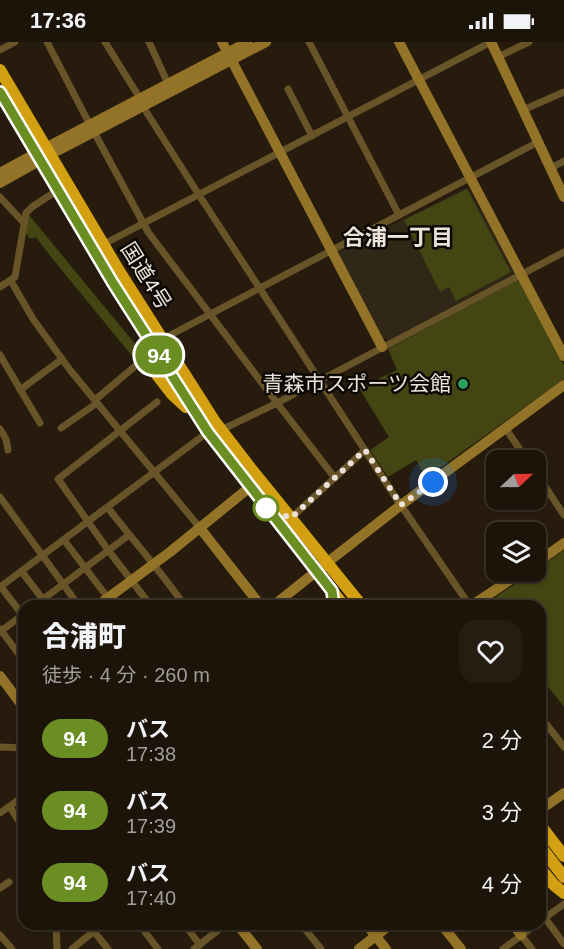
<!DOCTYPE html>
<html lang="ja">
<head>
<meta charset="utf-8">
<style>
	:root { --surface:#1c1409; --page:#251d12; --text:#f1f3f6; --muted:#a09e9c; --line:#3a332a }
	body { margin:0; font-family:Helvetica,"Noto Sans JP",sans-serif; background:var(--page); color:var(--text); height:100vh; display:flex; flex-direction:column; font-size:22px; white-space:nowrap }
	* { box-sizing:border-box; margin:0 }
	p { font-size:20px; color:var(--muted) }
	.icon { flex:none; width:33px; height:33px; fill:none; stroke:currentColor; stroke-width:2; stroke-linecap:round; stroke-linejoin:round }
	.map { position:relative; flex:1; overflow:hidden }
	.panel { position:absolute; left:18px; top:558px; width:528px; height:330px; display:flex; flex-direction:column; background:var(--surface); border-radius:18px; box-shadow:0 2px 4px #0004,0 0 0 2px var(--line) }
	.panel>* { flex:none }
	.badge { padding:0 12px; border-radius:20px; font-size:21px; line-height:39px }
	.needle { width:39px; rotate:68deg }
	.tools { position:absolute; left:486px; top:408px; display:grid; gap:12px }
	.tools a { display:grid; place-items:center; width:60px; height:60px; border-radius:12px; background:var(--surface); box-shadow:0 2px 4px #0004,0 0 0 2px var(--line); font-size:30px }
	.you { position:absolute; width:30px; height:30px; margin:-15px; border:4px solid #fff; border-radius:50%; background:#1a73e8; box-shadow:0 0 0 9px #1a73e833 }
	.map>.badge { position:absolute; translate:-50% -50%; box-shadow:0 0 0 3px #fff }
	.round { display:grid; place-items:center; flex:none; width:63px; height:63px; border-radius:18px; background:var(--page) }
	.summary { display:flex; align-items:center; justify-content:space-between; height:102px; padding:0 24px }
	h1 { font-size:28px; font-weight:800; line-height:45px }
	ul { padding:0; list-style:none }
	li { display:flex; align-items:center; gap:18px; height:72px; padding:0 24px }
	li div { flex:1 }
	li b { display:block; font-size:22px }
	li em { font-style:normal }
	li .badge { min-width:66px; font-weight:700; text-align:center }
	.status { display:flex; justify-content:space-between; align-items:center; height:42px; padding:0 30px; background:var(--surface); direction:ltr }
	.status svg { height:16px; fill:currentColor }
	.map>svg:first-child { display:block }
</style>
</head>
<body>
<div class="status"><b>17:36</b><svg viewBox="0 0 49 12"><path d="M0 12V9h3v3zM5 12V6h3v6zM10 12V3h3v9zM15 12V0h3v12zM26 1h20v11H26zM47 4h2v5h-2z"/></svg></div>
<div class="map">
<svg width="564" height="907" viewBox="0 0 564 907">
	<rect width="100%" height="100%" fill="#261b0c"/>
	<polygon fill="#302717" points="468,145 516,231 389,298 383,296 336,211"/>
	<g fill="#434512">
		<polygon points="467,147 511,230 456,259 449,245 440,250 404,178"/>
		<polygon points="29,173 145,314 137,320 51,215 36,195 30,197 25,190"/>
		<polygon points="517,238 521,240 564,323 564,337 426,436 416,418 388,435 370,408 389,395 359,346 397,328 388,307"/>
		<polygon points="564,508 564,665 540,634 540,564 486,564 485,562 533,530 536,530 536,528"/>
	</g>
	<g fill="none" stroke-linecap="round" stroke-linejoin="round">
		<g stroke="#685429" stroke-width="7">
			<polyline points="47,0 90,83"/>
			<polyline points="105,0 136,50 147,71 199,153 396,456 470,564"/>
			<polyline points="149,0 169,44"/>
			<polyline points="309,0 399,173"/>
			<polyline points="0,8 15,0"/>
			<polyline points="498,15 529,0"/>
			<polyline points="288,47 312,94"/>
			<polyline points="523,68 564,50"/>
			<polyline points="94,90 148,190 277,361 335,436"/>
			<polyline points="551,126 564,119"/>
			<polyline points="0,155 23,180"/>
			<polyline points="102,203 491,0"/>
			<polyline points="11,239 33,277 70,328 200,486"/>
			<polyline points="0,245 15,235 26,171 32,165 58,148"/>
			<polyline points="161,298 538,100"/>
			<polyline points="0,313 40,381"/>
			<polyline points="20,348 62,317"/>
			<polyline points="95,358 140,320"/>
			<polyline points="61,386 97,361"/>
			<polyline points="0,387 6,397 8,408"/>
			<polyline points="506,387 527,418"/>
			<polyline points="221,388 277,361 564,210"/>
			<polyline points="536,431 564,473"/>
			<polyline points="0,455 79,564"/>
			<path d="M108,466C134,499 161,530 185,564"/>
			<polyline points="291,476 365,408"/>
			<polyline points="64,498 108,556"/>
			<polyline points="22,530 48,564"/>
			<polyline points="0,545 208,390"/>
			<polyline points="1,545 24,575"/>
			<polyline points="34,564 129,493"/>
			<polyline points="151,564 108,508 58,437 157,360"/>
			<polyline points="0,587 24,619"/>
			<polyline points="1,589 24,572"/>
			<polyline points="540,674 564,705"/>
			<polyline points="0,705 24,706"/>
			<polyline points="10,765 24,787"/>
			<polyline points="0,771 24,754"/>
			<polyline points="0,846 9,840"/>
			<polyline points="545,876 564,902"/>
			<polyline points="542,878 564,862"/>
			<polyline points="56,882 57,907"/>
			<polyline points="88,882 108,907"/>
			<polyline points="139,882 158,907"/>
			<polyline points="184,882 200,903"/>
			<polyline points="301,882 321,907"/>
			<polyline points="0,893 12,907"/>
			<polyline points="521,893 532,907"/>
			<polyline points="72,907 94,889"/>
			<polyline points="194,907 226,882"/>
			<polyline points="503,907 537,882"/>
		</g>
		<g stroke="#937327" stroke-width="10">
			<polyline points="222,0 382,305"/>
			<polyline points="399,0 564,314"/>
			<polyline points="491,0 564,155"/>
			<polyline points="0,131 55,101 248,0"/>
			<polyline points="0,141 59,108 266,0"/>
			<polyline points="200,486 261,564"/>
			<polyline points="536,521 564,501"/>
			<polyline points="97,564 170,510 250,445"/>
			<polyline points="273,564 333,516 401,463 564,343"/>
			<polyline points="471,564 522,530"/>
			<polyline points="0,634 24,666"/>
			<polyline points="540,768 564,751"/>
			<polyline points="237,882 257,907"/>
			<polyline points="366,882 386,907"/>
			<polyline points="441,882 461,907"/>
			<polyline points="513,882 521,893"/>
			<polyline points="359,907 391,882"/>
		</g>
		<g stroke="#d3a012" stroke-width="12">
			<polyline points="0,28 119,229 215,380 248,423 362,564"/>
			<polyline points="0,50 113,241 208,390 250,445 344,564"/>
			<polyline points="156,308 152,317 151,325 172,352 186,365"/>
			<polyline points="540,783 564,814"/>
			<polyline points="540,804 564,835"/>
			<polyline points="540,826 554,843 564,851"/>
		</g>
	</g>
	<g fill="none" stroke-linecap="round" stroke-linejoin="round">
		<defs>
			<polyline id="line" points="0,50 113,241 208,390 332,549 334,564"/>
		</defs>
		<use href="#line" stroke="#fff" stroke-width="14"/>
		<use href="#line" stroke="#6b8e23" stroke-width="9"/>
		<polyline stroke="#ebe3da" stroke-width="6" stroke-dasharray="0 10.8" points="266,466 291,476 365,408 401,463 433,440"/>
	</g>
	<circle fill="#2e9e5b" stroke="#0b0703" stroke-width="2" cx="463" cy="342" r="6"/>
	<circle fill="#fff" stroke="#6b8e23" stroke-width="3" cx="266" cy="466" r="12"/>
	<g text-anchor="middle" stroke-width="5" stroke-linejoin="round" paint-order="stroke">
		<g font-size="21" fill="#ebe3da" stroke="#0b0703">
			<text transform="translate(146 234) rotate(58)" y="7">国道4号</text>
		</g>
		<g font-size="21" fill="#ebe3da" stroke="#0b0703" text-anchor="end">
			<text x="451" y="349">青森市スポーツ会館</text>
		</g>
		<g font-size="22" font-weight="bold" fill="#ebe3da" stroke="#0b0703">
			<text x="398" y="203">合浦一丁目</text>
		</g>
	</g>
</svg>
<div class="tools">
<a><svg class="needle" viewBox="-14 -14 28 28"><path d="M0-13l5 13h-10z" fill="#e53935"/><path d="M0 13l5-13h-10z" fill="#a09e9c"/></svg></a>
<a><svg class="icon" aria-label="layers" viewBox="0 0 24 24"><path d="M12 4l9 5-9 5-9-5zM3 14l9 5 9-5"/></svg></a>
</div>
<div class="you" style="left:433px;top:440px"></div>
<b class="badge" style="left:159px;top:313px;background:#6b8e23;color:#fff">94</b>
<section class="panel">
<div class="summary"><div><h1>合浦町</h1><p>徒歩 · 4 分 · 260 m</p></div><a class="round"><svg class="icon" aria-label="heart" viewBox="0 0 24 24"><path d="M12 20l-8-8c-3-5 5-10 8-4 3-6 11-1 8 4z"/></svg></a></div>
<ul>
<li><span class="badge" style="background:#6b8e23;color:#fff">94</span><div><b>バス</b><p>17:38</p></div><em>2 分</em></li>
<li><span class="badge" style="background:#6b8e23;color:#fff">94</span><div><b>バス</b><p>17:39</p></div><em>3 分</em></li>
<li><span class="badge" style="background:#6b8e23;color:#fff">94</span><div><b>バス</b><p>17:40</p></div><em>4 分</em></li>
</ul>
</section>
</div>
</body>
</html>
